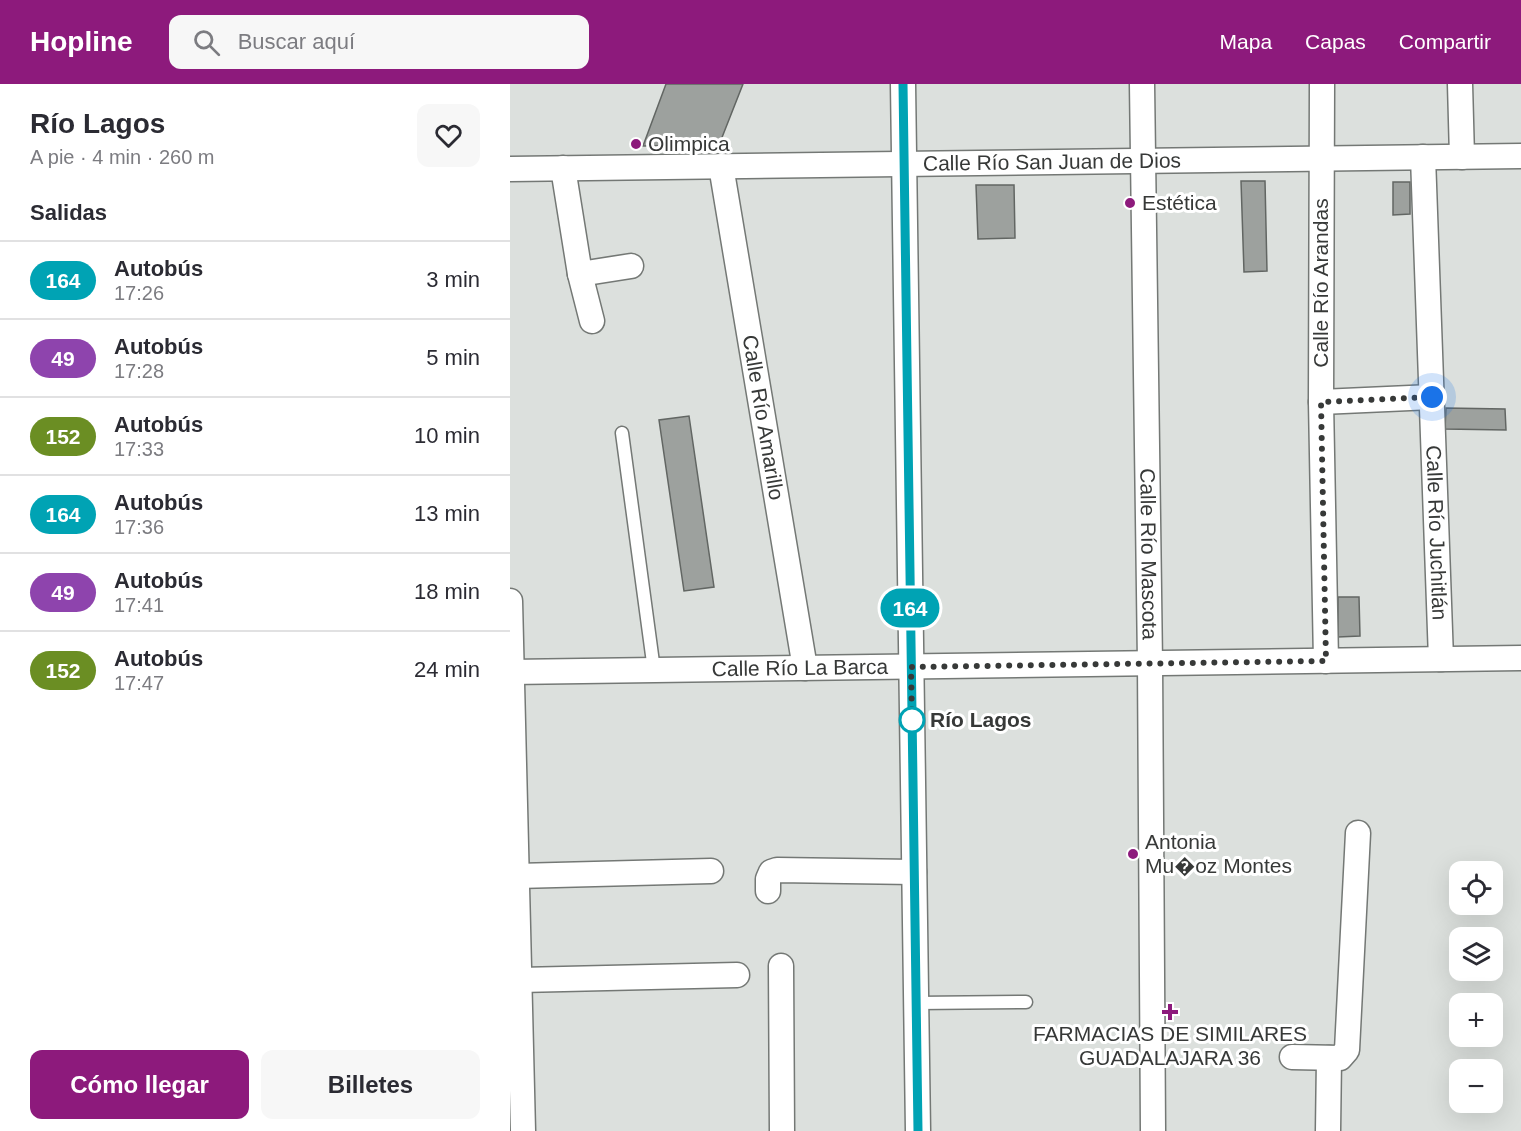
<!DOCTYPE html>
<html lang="es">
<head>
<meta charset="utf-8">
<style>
	:root { --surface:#fff; --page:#f7f7f7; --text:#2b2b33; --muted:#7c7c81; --line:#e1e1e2; --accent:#8d1a7c }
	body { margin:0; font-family:Arial,sans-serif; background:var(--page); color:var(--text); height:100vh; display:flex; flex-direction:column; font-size:22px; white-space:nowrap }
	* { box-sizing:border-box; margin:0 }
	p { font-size:20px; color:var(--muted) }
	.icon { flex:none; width:33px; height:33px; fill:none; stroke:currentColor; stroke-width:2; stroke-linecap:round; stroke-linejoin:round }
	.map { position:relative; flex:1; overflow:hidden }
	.drawer { display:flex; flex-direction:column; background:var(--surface); width:510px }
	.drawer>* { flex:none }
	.badge { padding:0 12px; border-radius:20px; font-size:21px; line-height:39px }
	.buttons { position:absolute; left:939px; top:777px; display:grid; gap:12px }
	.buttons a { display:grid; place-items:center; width:54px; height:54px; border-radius:12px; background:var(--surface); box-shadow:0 6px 24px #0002; font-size:30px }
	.you { position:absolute; width:30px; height:30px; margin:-15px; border:4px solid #fff; border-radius:50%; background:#1a73e8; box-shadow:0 0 0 9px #1a73e833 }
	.map>.badge { position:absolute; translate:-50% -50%; box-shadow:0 0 0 3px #fff }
	h2 { padding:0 30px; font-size:22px; line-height:54px }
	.round { display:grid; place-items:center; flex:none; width:63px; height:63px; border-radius:12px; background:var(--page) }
	.headline { display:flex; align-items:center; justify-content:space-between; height:102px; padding:0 30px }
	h1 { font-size:28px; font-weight:700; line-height:45px }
	.action { display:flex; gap:12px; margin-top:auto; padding:12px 30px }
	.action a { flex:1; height:69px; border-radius:12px; background:var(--accent); color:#fff; font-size:24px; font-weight:700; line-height:69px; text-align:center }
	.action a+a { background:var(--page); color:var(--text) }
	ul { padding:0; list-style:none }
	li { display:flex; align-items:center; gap:18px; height:78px; padding:0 30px; border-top:2px solid var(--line) }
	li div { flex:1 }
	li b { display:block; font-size:22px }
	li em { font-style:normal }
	li .badge { min-width:66px; font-weight:700; text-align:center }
	header { display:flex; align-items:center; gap:36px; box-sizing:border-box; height:84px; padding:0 30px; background:var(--accent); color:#fff }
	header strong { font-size:28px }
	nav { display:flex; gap:33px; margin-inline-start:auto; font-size:21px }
	.search { width:420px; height:54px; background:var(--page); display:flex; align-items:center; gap:15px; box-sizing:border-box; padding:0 21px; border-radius:12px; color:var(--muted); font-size:22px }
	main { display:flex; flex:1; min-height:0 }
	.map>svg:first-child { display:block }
</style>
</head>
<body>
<header>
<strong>Hopline</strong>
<div class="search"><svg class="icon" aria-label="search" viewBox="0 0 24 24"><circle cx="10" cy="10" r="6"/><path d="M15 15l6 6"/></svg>Buscar aquí</div>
<nav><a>Mapa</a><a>Capas</a><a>Compartir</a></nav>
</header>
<main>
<section class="drawer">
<div class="headline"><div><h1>Río Lagos</h1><p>A pie · 4 min · 260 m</p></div><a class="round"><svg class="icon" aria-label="heart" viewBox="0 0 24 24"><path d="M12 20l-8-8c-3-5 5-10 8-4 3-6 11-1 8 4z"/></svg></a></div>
<h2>Salidas</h2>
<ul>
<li><span class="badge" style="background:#00a3b4;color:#fff">164</span><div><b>Autobús</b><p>17:26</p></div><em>3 min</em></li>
<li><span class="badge" style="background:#8e44ad;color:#fff">49</span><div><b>Autobús</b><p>17:28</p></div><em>5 min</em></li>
<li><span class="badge" style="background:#6b8e23;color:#fff">152</span><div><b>Autobús</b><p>17:33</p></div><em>10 min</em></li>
<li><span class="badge" style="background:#00a3b4;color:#fff">164</span><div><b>Autobús</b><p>17:36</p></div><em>13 min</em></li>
<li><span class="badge" style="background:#8e44ad;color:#fff">49</span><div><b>Autobús</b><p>17:41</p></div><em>18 min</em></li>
<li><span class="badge" style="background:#6b8e23;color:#fff">152</span><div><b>Autobús</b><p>17:47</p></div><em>24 min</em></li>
</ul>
<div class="action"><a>Cómo llegar</a><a>Billetes</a></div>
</section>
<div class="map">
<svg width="1011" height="1047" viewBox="0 0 1011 1047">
	<rect width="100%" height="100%" fill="#dce0dd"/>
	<g fill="#9da19e" stroke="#626663" stroke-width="1.5">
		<polygon points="156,0 233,0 209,61 133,62"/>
		<polygon points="731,97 755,97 757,187 734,188"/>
		<polygon points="883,98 900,98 900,130 883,131"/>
		<polygon points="466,101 504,101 505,154 468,155"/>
		<polygon points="936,324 995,325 996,346 935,345"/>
		<polygon points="179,332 204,503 174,507 149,336"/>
		<polygon points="828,513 849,513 850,552 828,553"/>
	</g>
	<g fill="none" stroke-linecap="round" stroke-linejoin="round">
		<defs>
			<g id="lane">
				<polyline points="112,349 144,586"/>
				<polyline points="406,919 516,918"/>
			</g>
			<g id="street">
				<polyline points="393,0 408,1047"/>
				<path id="s1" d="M632,0L640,579L643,1047"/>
				<polyline points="812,0 811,318 816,577"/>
				<polyline points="950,0 952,73"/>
				<path id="s2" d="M913,73L931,575"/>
				<path id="s3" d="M211,82L295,584"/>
				<polyline points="53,84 70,190 82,237"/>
				<path id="s4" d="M0,85L1011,72"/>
				<polyline points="70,190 121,182"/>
				<polyline points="811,318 922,313"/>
				<polyline points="0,517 13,1047"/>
				<path id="s5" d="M0,588L1011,574"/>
				<polyline points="7,792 201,787"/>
				<polyline points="258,807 258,795 261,788 267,786 404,788"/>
				<polyline points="271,882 272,1047"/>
				<polyline points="10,896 227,891"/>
				<polyline points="782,973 830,974 837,966 848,749"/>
				<polyline points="818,1047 819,974"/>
			</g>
		</defs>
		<use href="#lane" stroke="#747875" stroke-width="15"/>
		<use href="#street" stroke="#747875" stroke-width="27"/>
		<use href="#lane" stroke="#fff" stroke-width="12"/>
		<use href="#street" stroke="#fff" stroke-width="24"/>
	</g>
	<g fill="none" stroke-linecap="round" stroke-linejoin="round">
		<defs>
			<polyline id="line" points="393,0 408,1047"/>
		</defs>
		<use href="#line" stroke="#fff" stroke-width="14"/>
		<use href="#line" stroke="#00a3b4" stroke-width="9"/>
		<polyline stroke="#373938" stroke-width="6" stroke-dasharray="0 10.8" points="402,636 401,583 816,577 811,318 922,313"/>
	</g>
	<g fill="#8d1a7c" stroke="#fff" stroke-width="2">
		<circle cx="126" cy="60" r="6"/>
		<circle cx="620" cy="119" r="6"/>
		<circle cx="623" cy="770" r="6"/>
		<path d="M657 919h6v6h6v6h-6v6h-6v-6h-6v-6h6z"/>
	</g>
	<circle fill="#fff" stroke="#00a3b4" stroke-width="3" cx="402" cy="636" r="12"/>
	<g text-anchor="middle" stroke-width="6" stroke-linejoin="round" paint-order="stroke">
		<g font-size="21" fill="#373938" stroke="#fff" text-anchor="start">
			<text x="138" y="67">Olimpica</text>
			<text x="632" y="126">Estética</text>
			<text x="635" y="765">Antonia<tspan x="635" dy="24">Mu�oz Montes</tspan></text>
			<text x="660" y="957" text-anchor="middle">FARMACIAS DE SIMILARES<tspan x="660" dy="24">GUADALAJARA 36</tspan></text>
		</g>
		<g font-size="21" fill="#373938" stroke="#fff">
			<text dy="7" stroke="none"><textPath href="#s4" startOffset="542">Calle Río San Juan de Dios</textPath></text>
			<text transform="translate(811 199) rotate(-90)" y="7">Calle Río Arandas</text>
			<text dy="7" stroke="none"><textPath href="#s3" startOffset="255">Calle Río Amarillo</textPath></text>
			<text dy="7" stroke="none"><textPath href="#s2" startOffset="376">Calle Río Juchitlán</textPath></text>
			<text dy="7" stroke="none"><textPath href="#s1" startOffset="470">Calle Río Mascota</textPath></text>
			<text dy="7" stroke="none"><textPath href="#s5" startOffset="290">Calle Río La Barca</textPath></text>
		</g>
		<g font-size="21" font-weight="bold" fill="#373938" stroke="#fff" text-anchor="start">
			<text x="420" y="643">Río Lagos</text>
		</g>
	</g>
</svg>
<div class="buttons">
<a><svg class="icon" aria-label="locate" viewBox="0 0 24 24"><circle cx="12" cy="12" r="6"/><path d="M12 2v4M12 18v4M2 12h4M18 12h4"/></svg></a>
<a><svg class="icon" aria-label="layers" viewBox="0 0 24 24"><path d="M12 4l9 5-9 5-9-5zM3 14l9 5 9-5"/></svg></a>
<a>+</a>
<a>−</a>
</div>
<div class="you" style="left:922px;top:313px"></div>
<b class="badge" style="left:400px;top:524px;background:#00a3b4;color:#fff">164</b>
</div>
</main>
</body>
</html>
